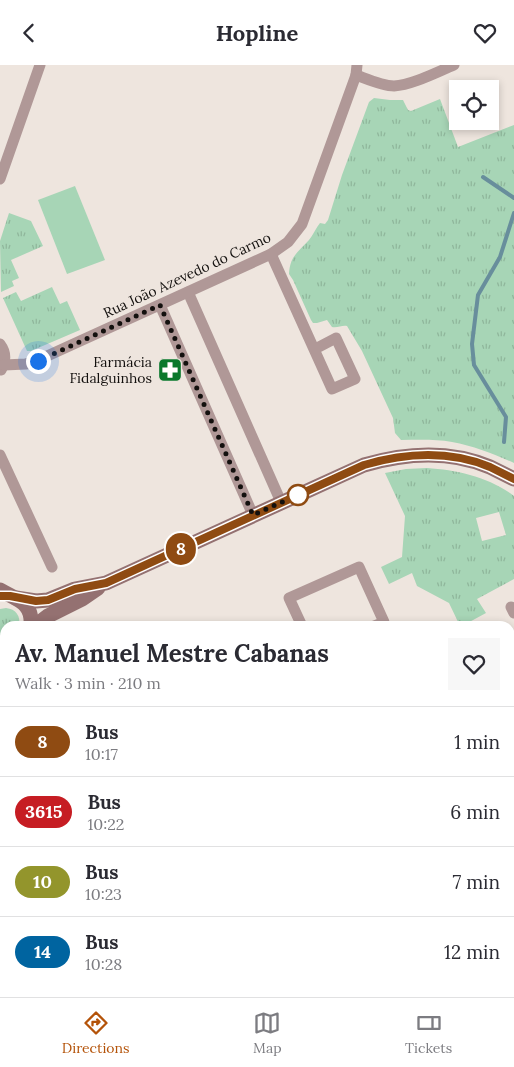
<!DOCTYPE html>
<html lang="en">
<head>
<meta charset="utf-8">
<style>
	:root { --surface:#fff; --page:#f7f7f7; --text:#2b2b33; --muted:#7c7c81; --line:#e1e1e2; --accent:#b45309 }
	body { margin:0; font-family:Lora,serif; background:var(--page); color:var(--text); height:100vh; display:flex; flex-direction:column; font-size:19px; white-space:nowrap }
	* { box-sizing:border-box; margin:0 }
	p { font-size:16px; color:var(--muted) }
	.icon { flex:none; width:28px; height:28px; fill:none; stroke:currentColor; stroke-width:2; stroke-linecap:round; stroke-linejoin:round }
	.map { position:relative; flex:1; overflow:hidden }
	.details { position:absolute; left:0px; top:556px; width:515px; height:376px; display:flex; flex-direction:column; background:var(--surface); border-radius:15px 15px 0 0; box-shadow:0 2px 8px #0003 }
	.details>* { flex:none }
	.badge { padding:0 10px; border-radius:16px; font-size:18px; line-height:32px }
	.fabs { position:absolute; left:449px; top:15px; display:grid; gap:10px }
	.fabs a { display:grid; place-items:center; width:50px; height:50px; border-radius:0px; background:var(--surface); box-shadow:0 2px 8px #0003; font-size:25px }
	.you { position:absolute; width:25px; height:25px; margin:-12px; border:4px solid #fff; border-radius:50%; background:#1a73e8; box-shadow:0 0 0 8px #1a73e833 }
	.map>.badge { position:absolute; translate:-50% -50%; box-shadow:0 0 0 2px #fff }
	.round { display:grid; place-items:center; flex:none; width:52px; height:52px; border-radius:0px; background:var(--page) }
	.overview { display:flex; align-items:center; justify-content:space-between; height:85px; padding:0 15px }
	h1 { font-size:24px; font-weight:800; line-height:38px }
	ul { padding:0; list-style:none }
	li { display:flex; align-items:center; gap:15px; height:70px; padding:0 15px; border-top:1px solid var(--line) }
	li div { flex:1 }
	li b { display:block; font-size:19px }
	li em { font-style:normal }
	li .badge { min-width:55px; font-weight:700; text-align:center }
	header { display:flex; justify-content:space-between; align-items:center; height:65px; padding:0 15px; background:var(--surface); font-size:22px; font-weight:800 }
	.menu { display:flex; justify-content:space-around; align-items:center; height:70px; border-top:1px solid var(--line); background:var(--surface); font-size:14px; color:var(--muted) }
	.menu a { display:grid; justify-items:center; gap:2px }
	.menu .current { color:var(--accent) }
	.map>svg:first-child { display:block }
</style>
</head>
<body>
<header><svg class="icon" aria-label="back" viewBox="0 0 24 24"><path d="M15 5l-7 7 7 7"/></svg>Hopline<svg class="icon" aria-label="heart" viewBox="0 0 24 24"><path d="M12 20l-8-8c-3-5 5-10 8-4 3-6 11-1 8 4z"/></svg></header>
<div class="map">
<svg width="514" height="932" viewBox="0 0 514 932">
	<defs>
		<pattern id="grass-tufts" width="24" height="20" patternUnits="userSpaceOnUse" patternTransform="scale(1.25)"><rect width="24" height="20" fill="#a7d5b6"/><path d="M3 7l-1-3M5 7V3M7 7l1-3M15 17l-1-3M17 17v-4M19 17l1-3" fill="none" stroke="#8fb69b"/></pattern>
	</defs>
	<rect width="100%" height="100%" fill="#eee5de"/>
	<g fill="url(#grass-tufts)" fill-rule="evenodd">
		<path d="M374,33L390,35H403L408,45L411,46L440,34L458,82L514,60V398C494,389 474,381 452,377C435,374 418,375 401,375L395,368L393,353L362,286L347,261C342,260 338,263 332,262L327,255L317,258H313L311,255L293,215L289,209C290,191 298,187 309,175C313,170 316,163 320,158L325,159L328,155L342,110L369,37Z"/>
		<polygon points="9,148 31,156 43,181 11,195 19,213 12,216 14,221 1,227 0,176"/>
		<polygon points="52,222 60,239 67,236 80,265 31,286 27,286 3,233 16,227 21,236"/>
		<path d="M427,403C457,405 489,412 514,431V514L477,534L486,548L462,561H460L449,538L417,521L412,508L389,519L381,502L402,492L405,451L385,408L406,404ZM499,447L506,470L482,476L476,453Z"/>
		<path d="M6,543C16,544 21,551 19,561H5V571L0,570V544Z"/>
	</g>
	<polygon fill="#a7d5b6" points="75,121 105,195 67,209 38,135"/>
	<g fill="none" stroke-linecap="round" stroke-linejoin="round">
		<g stroke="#688e9c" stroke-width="4">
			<polyline points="483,112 514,133"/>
			<polyline points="504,377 506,352 474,300 472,279 478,230 500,192 514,148"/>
		</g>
		<g stroke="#b09897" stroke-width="11">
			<path d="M356,10C367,14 382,21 394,21C412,20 437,7 454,0"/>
			<polyline points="0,114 40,0"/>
			<polyline points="271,189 332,324 355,314 336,273 315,284"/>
			<polyline points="188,227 281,437"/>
			<polyline points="160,240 253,450"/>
			<path d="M0,279C6,287 6,296 1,305"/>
			<polyline points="4,300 26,299 45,292 271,189 288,177 302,159 356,10 357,0"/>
			<polyline points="0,390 52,502"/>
			<polyline points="511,542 514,548"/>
			<polyline points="302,561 289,533 359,502 384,557 374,561"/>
			<polyline points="510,772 514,772"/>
			<polyline points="0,814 5,809"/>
			<polyline points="348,928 355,932"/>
		</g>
		<g stroke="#947171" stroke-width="15">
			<path d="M0,525C17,535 33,537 31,561"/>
			<path d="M16,533L36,536L48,535L75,524L106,518L364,400C405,388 450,385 490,402C498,406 506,410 514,414"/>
			<polyline points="35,561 48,551 82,534 98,523"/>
			<polyline points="0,582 5,583"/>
			<polyline points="0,604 5,615"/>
			<polyline points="0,646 3,648"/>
			<polyline points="244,928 247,932"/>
		</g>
	</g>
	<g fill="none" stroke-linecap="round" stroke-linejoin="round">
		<defs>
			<path id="line" d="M0,531H10L36,536L48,535L75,524L106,518L364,400C405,388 449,385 490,402C498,406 506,410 514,414"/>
		</defs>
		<use href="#line" stroke="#fff" stroke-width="11"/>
		<use href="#line" stroke="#8f4b12" stroke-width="8"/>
		<polyline stroke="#13100e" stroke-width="5" stroke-dasharray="0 9" points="38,296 160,240 253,450 298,430"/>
	</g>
	<defs>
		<symbol id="pharmacy-square" viewBox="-11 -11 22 22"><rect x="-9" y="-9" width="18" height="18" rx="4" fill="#09782c" stroke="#eee5de"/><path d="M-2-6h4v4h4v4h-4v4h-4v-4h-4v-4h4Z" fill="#fff"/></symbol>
	</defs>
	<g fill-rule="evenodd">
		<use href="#pharmacy-square" x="156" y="291" width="28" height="28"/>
	</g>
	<circle fill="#fff" stroke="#8f4b12" stroke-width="2.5" cx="298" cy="430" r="10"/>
	<g text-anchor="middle" stroke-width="5" stroke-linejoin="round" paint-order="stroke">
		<g font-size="14" fill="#13100e" stroke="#eee5de">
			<text transform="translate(187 210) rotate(-25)" y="5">Rua João Azevedo do Carmo</text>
		</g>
		<g font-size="14" fill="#13100e" stroke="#eee5de" text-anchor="end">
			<text x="152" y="302">Farmácia<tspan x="152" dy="16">Fidalguinhos</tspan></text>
		</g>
	</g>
</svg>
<div class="fabs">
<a><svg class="icon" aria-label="locate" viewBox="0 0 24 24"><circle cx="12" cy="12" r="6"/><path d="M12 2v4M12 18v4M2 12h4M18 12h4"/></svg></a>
</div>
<div class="you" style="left:38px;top:296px"></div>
<b class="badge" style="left:181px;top:484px;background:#8f4b12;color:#fff">8</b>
<section class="details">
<div class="overview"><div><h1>Av. Manuel Mestre Cabanas</h1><p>Walk · 3 min · 210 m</p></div><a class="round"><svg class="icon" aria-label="heart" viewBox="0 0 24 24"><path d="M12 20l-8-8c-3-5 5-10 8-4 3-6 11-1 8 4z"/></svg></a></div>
<ul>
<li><span class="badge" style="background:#8f4b12;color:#fff">8</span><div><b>Bus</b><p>10:17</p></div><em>1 min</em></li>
<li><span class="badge" style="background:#c61d23;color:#fff">3615</span><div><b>Bus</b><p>10:22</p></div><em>6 min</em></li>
<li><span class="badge" style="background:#93952c;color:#fff">10</span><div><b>Bus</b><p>10:23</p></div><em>7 min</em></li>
<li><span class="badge" style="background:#0064a0;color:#fff">14</span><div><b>Bus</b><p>10:28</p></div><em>12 min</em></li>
</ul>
</section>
</div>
<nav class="menu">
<a class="current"><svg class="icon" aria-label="directions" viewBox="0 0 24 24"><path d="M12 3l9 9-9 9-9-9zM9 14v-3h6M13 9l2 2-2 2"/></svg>Directions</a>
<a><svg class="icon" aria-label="map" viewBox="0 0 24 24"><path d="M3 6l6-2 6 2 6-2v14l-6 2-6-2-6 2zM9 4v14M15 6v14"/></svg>Map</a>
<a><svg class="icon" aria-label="tickets" viewBox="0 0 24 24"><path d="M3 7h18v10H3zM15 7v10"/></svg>Tickets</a>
</nav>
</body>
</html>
